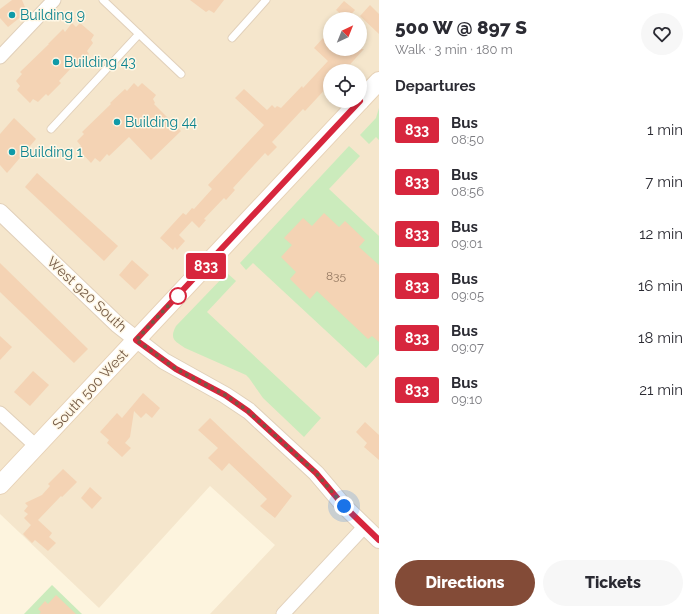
<!DOCTYPE html>
<html lang="en">
<head>
<meta charset="utf-8">
<style>
	:root { --surface:#fff; --page:#f7f7f7; --text:#2b2b33; --muted:#7c7c81; --accent:#834b37 }
	body { margin:0; font-family:Raleway,sans-serif; background:var(--page); color:var(--text); height:100vh; display:flex; flex-direction:column; font-size:15px; white-space:nowrap }
	* { box-sizing:border-box; margin:0 }
	p { font-size:13px; color:var(--muted) }
	.icon { flex:none; width:22px; height:22px; fill:none; stroke:currentColor; stroke-width:2; stroke-linecap:round; stroke-linejoin:round }
	.map { position:relative; flex:1; overflow:hidden }
	.drawer { display:flex; flex-direction:column; background:var(--surface); width:320px }
	.drawer>* { flex:none }
	.badge { padding:0 8px; border-radius:3px; font-size:14px; line-height:26px }
	.needle { width:26px; rotate:43deg }
	.fabs { position:absolute; left:323px; top:12px; display:grid; gap:8px }
	.fabs a { display:grid; place-items:center; width:44px; height:44px; border-radius:50%; background:var(--surface); box-shadow:0 2px 6px #0003; font-size:20px }
	.you { position:absolute; width:20px; height:20px; margin:-10px; border:3px solid #fff; border-radius:50%; background:#1a73e8; box-shadow:0 0 0 6px #1a73e833 }
	.map>.badge { position:absolute; translate:-50% -50%; box-shadow:0 0 0 2px #fff }
	h2 { padding:0 16px; font-size:15px; line-height:36px }
	.round { display:grid; place-items:center; flex:none; width:42px; height:42px; border-radius:21px; background:var(--page) }
	.head { display:flex; align-items:center; justify-content:space-between; height:68px; padding:0 16px }
	h1 { font-size:19px; font-weight:800; line-height:30px }
	.button { display:flex; gap:8px; margin-top:auto; padding:8px 16px }
	.button a { flex:1; height:46px; border-radius:24px; background:var(--accent); color:#fff; font-size:16px; font-weight:800; line-height:46px; text-align:center }
	.button a+a { background:var(--page); color:var(--text) }
	ul { padding:0; list-style:none }
	li { display:flex; align-items:center; gap:12px; height:52px; padding:0 16px }
	li div { flex:1 }
	li b { display:block; font-size:15px }
	li em { font-style:normal }
	li .badge { min-width:44px; font-weight:700; text-align:center }
	main { display:flex; flex:1; min-height:0 }
	.map>svg:first-child { display:block }
</style>
</head>
<body>
<main>
<div class="map">
<svg width="379" height="614" viewBox="0 0 379 614">
	<rect width="100%" height="100%" fill="#fdf4de"/>
	<path fill="#f5e6cc" fill-rule="evenodd" d="M0,0H379V614H210L275,545L210,486L99,608L0,514ZM330,19H360V49H330ZM330,71H360V101H330Z"/>
	<g fill="#cbebbc">
		<polygon points="379,108 379,140 376,137 369,144 360,135 376,118"/>
		<polygon points="349,146 360,156 329,189 379,236 379,354 366,368 253,263 246,270 240,263"/>
		<path d="M227,273L236,281L207,312L321,418L304,437L263,398L249,378L246,375L185,348C175,341 169,339 176,326Z"/>
		<polygon points="52,585 82,614 24,614"/>
	</g>
	<g fill="#f4d3b4">
		<polygon points="12,0 22,0 27,12 8,27 0,18 0,9"/>
		<polygon points="190,0 224,0 214,13 209,10 206,12"/>
		<polygon points="344,1 355,10 347,19 336,10"/>
		<polygon points="370,5 379,14 379,34 360,16"/>
		<polygon points="72,23 76,27 80,23 94,35 91,40 93,43 87,51 89,54 75,67 74,65 59,81 61,83 48,96 46,94 38,102 33,99 30,103 17,90 20,86 16,81 22,74 20,72 49,44 48,44 63,29 65,32"/>
		<polygon points="323,38 330,44 330,49 364,49 344,71 330,71 330,84 305,111 303,109 272,142 277,147 268,156 265,153 233,188 235,190 226,200 224,198 223,199 204,219 206,220 199,228 192,221 179,235 185,241 177,250 175,247 173,250 160,238 183,213 186,215 192,208 194,209 212,189 208,185 264,125 235,98 244,89 267,110 272,105 275,108 277,106 281,108 302,86 303,88 328,61 314,48"/>
		<polygon points="134,83 138,87 142,83 156,95 153,99 155,103 154,104 181,131 151,160 129,137 109,156 107,154 100,162 95,158 91,163 79,150 81,146 77,141 84,134 82,132 111,104 110,103 125,89 127,91"/>
		<polygon points="14,118 36,139 7,173 0,165 0,134"/>
		<polygon points="37,173 118,246 104,261 25,187"/>
		<polygon points="324,213 339,227 345,221 365,240 359,247 379,265 379,342 372,336 368,339 317,291 310,299 290,279 296,272 281,257 292,245 284,238 303,218 312,226"/>
		<polygon points="132,260 149,275 135,290 119,275"/>
		<polygon points="0,263 88,349 74,363 0,292"/>
		<polygon points="0,336 12,347 0,360"/>
		<polygon points="33,371 49,385 30,406 14,392"/>
		<polygon points="143,393 160,408 152,418 146,413 141,418 134,411 130,437 125,443 131,448 122,457 107,443 109,440 100,432 117,413 122,418"/>
		<polygon points="210,418 292,496 275,518 260,506 267,499 229,463 222,471 208,458 218,448 198,430"/>
		<polygon points="365,422 379,435 379,460 364,447 367,443 356,432"/>
		<polygon points="63,469 77,482 62,497 61,496 38,520 52,533 49,537 56,543 48,551 35,540 32,543 23,534 31,525 24,518 28,514 24,511 28,506 25,503 42,495 50,486 48,484"/>
		<polygon points="90,487 102,498 92,509 81,498"/>
		<polygon points="56,595 76,614 39,614 41,612 38,609 45,601 48,604"/>
	</g>
	<g fill="none" stroke-linecap="round" stroke-linejoin="round">
		<defs>
			<g id="service">
				<polyline points="103,0 181,74"/>
				<polyline points="232,38 266,0"/>
				<polyline points="51,129 139,34"/>
			</g>
			<g id="minor">
				<polyline points="0,57 54,0"/>
				<polyline points="0,413 36,446"/>
				<polyline points="283,614 365,526"/>
			</g>
			<polyline id="tertiary" points="0,212 118,325 164,361 225,395 249,411 316,473 344,506 379,540"/>
			<g id="secondary">
				<polyline points="360,101 379,81"/>
				<polyline points="0,485 360,101"/>
			</g>
		</defs>
		<use href="#service" stroke="#e1d0ba" stroke-width="9"/>
		<use href="#minor" stroke="#e1d0ba" stroke-width="15"/>
		<use href="#tertiary" stroke="#e1d0ba" stroke-width="18"/>
		<use href="#secondary" stroke="#e7d2b7" stroke-width="20"/>
		<use href="#service" stroke="#fff" stroke-width="7"/>
		<use href="#minor" stroke="#fff" stroke-width="13"/>
		<use href="#tertiary" stroke="#fff" stroke-width="16"/>
		<use href="#secondary" stroke="#fff" stroke-width="18"/>
	</g>
	<g fill="none" stroke-linecap="round" stroke-linejoin="round">
		<defs>
			<polyline id="line" points="360,101 136,340 176,369 225,395 248,411 316,473 344,506 379,540"/>
		</defs>
		<use href="#line" stroke="#fff" stroke-width="9"/>
		<use href="#line" stroke="#d7263d" stroke-width="6"/>
		<polyline stroke="#745a45" stroke-width="4" stroke-dasharray="0 7.2" points="178,296 180,293 136,340 176,369 225,395 248,411 316,473 344,506"/>
	</g>
	<g fill="#0f9aa8" stroke="#fff7e5" stroke-width="1.5">
		<circle cx="12" cy="15" r="4"/>
		<circle cx="56" cy="62" r="4"/>
		<circle cx="117" cy="122" r="4"/>
		<circle cx="12" cy="152" r="4"/>
	</g>
	<circle fill="#fff" stroke="#d7263d" stroke-width="2" cx="178" cy="296" r="8"/>
	<g text-anchor="middle" stroke-width="3" stroke-linejoin="round" paint-order="stroke">
		<g font-size="12" fill="#947861">
			<text x="336" y="280">835</text>
		</g>
		<g font-size="14" fill="#0d838f" stroke="#fff7e5" text-anchor="start">
			<text x="20" y="20">Building 9</text>
			<text x="64" y="67">Building 43</text>
			<text x="125" y="127">Building 44</text>
			<text x="20" y="157">Building 1</text>
		</g>
		<g font-size="14" fill="#745a45" stroke="#fff7e5">
			<text transform="translate(87 294) rotate(43)" y="5">West 920 South</text>
			<text transform="translate(90 389) rotate(-47)" y="5">South 500 West</text>
		</g>
	</g>
</svg>
<div class="fabs">
<a><svg class="needle" viewBox="-14 -14 28 28"><path d="M0-13l5 13h-10z" fill="#e53935"/><path d="M0 13l5-13h-10z" fill="#7c7c81"/></svg></a>
<a><svg class="icon" aria-label="locate" viewBox="0 0 24 24"><circle cx="12" cy="12" r="6"/><path d="M12 2v4M12 18v4M2 12h4M18 12h4"/></svg></a>
</div>
<div class="you" style="left:344px;top:506px"></div>
<b class="badge" style="left:206px;top:266px;background:#d7263d;color:#fff">833</b>
</div>
<section class="drawer">
<div class="head"><div><h1>500 W @ 897 S</h1><p>Walk · 3 min · 180 m</p></div><a class="round"><svg class="icon" aria-label="heart" viewBox="0 0 24 24"><path d="M12 20l-8-8c-3-5 5-10 8-4 3-6 11-1 8 4z"/></svg></a></div>
<h2>Departures</h2>
<ul>
<li><span class="badge" style="background:#d7263d;color:#fff">833</span><div><b>Bus</b><p>08:50</p></div><em>1 min</em></li>
<li><span class="badge" style="background:#d7263d;color:#fff">833</span><div><b>Bus</b><p>08:56</p></div><em>7 min</em></li>
<li><span class="badge" style="background:#d7263d;color:#fff">833</span><div><b>Bus</b><p>09:01</p></div><em>12 min</em></li>
<li><span class="badge" style="background:#d7263d;color:#fff">833</span><div><b>Bus</b><p>09:05</p></div><em>16 min</em></li>
<li><span class="badge" style="background:#d7263d;color:#fff">833</span><div><b>Bus</b><p>09:07</p></div><em>18 min</em></li>
<li><span class="badge" style="background:#d7263d;color:#fff">833</span><div><b>Bus</b><p>09:10</p></div><em>21 min</em></li>
</ul>
<div class="button"><a>Directions</a><a>Tickets</a></div>
</section>
</main>
</body>
</html>
